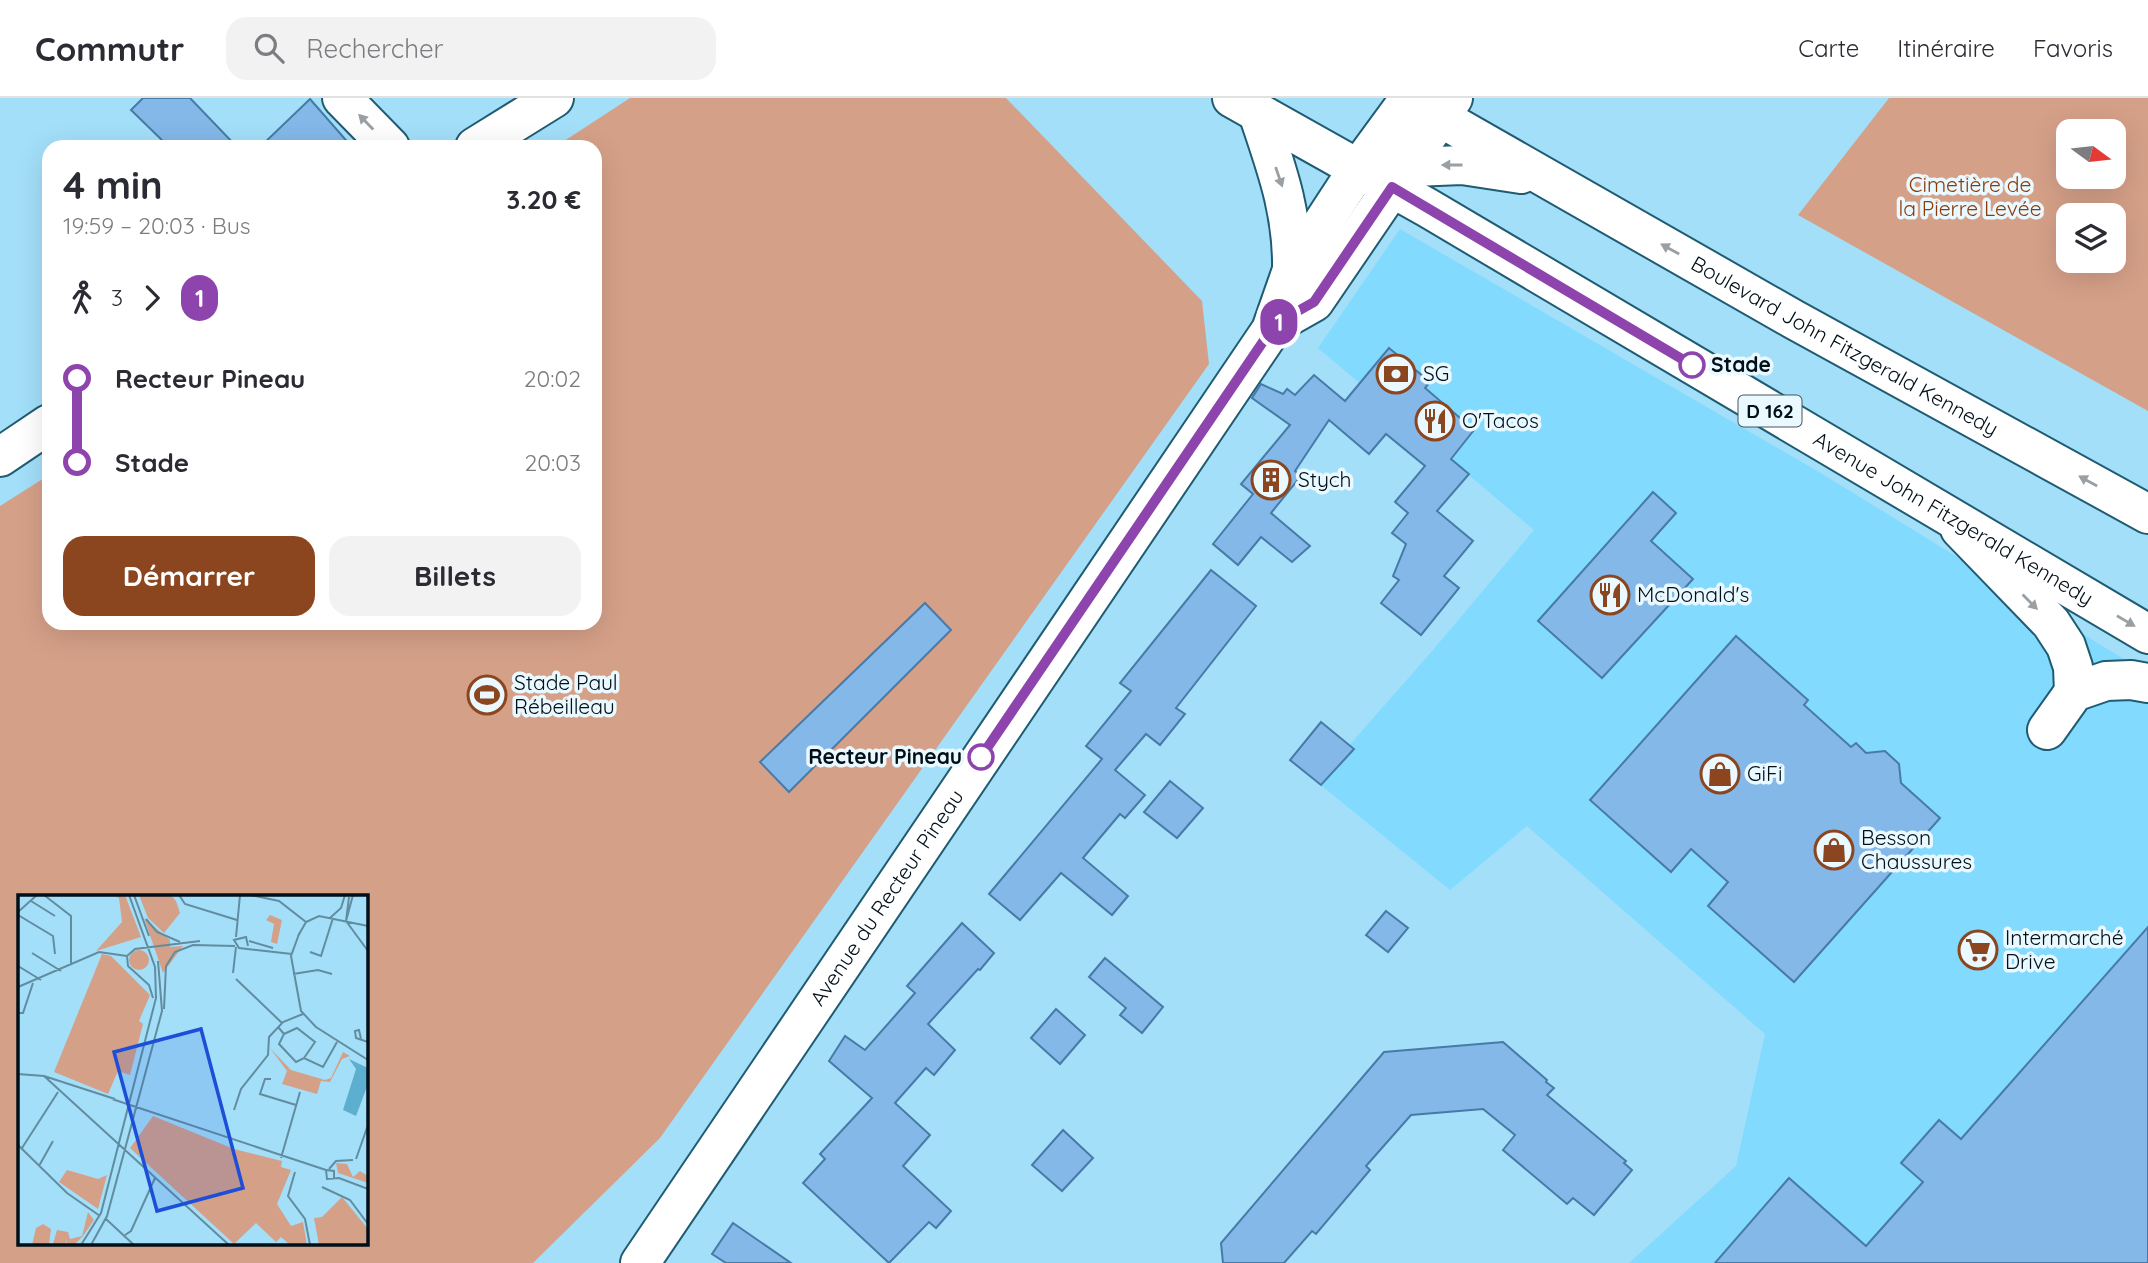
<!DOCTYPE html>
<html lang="fr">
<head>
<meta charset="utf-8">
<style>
	:root { --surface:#fff; --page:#f2f2f3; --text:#2b2b33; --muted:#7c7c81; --line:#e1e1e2; --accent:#8b451f }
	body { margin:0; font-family:Quicksand,sans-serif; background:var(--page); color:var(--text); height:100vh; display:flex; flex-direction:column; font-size:26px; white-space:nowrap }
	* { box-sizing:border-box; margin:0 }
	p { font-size:23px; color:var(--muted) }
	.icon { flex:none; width:38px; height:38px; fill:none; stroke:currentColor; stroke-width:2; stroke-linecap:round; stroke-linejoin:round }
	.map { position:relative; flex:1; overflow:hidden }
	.details { position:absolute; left:42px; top:42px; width:560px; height:490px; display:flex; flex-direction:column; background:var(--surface); border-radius:21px; box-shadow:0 7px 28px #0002 }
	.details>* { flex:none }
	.badge { padding:0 14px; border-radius:23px; font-size:24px; line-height:46px }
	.needle { width:46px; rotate:105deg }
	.fabs { position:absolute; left:2056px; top:21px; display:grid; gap:14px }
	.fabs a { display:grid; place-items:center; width:70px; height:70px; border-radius:14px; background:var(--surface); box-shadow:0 7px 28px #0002; font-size:35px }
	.map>.badge { position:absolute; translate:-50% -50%; box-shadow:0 0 0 4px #fff }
	.legs { display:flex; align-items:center; gap:10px; height:77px; padding:0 21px; font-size:23px }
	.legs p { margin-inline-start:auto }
	.overview { display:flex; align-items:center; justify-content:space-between; height:119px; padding:0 21px }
	h1 { font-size:38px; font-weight:800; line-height:52px }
	.primary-button { display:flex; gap:14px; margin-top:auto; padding:14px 21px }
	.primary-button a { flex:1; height:80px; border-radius:21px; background:var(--accent); color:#fff; font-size:28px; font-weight:800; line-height:80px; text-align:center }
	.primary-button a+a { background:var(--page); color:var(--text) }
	ul { padding:0 21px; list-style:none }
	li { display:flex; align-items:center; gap:24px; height:84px; font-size:26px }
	li i { display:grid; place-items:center; width:10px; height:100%; margin:0 9px; background:currentColor }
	li i::after { content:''; width:18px; height:18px; margin:-9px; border:5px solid; border-radius:50%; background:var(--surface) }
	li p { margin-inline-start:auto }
	li:first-child i { background:linear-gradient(#0000 50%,currentColor 0) }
	li:last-child i { background:linear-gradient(currentColor 50%,#0000 0) }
	header { display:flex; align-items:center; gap:42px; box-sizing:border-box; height:98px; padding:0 35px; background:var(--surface); border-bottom:2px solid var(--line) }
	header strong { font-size:33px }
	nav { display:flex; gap:38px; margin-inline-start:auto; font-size:24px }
	.search { width:490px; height:63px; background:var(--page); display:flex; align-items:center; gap:18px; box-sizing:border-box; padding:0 24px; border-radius:21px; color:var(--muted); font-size:26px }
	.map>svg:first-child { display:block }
</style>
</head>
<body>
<header>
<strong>Commutr</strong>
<div class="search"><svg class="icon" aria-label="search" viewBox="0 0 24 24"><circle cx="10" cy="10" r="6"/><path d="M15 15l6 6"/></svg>Rechercher</div>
<nav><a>Carte</a><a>Itinéraire</a><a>Favoris</a></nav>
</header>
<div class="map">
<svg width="2148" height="1165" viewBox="0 0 2148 1165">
	<rect width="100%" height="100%" fill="#a3dff9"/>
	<polygon fill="#82dafe" points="1400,131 1819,374 2148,576 2148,1165 1629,1165 1736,1068 1765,936 1527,728 1450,792 1317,684 1433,552 1534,432 1318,250"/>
	<g fill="#d5a088" fill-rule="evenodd">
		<path d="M630,0H1006L1202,203L1209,266L660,1040L533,1165H0V408L49,377V525H595V49H555ZM19,799H366V1146H19Z"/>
		<path d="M1889,0H2148V313L1798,117ZM2068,33H2114V79H2068ZM2068,117H2114V163H2068Z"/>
	</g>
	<g fill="#83b8e8" stroke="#477aa6" stroke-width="2">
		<polygon points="143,0 190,0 237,49 169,49 131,12"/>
		<polygon points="310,1 352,49 260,49"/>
		<polygon points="1389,250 1430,284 1425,290 1474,332 1451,361 1469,376 1437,413 1473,443 1444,478 1459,490 1421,537 1381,505 1399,482 1393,478 1406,446 1392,435 1408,415 1395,404 1425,368 1386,336 1369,356 1329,322 1295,373 1301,378 1271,415 1310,448 1292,464 1261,439 1238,467 1213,446 1253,396 1241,386 1290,327 1252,300 1261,286 1283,296 1287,291 1295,297 1314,277 1345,303"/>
		<polygon points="1653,394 1676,415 1651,443 1693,481 1602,580 1538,523"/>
		<polygon points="1211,472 1256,508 1176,610 1185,616 1160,647 1146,636 1115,672 1145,697 1125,720 1120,716 1083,760 1128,798 1112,817 1061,775 1020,822 989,796 1102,661 1086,648 1131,593 1120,585"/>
		<polygon points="925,505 951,532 789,694 760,664"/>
		<polygon points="1736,538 1808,602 1804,607 1851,649 1856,645 1866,655 1885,653 1899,666 1901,685 1940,720 1794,884 1708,808 1728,784 1691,751 1671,774 1590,702"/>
		<polygon points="1321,624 1354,651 1321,687 1290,662"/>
		<polygon points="1170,683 1203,710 1177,740 1144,714"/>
		<polygon points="1386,813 1408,830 1388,854 1366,837"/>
		<polygon points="962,825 994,855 980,872 978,871 928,926 955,952 934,977 926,970 895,1005 930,1037 903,1068 951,1113 936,1130 929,1124 889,1165 803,1085 825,1061 820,1056 872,1000 829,963 845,938 865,952 915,895 907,888"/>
		<polygon points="2148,829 2148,1165 1715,1165 1789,1080 1866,1148 1923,1084 1901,1065 1939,1022 1961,1041"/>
		<polygon points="1105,860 1163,909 1142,935 1120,917 1126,910 1089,879"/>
		<polygon points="1056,911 1085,937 1060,966 1031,940"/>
		<polygon points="1503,944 1547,982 1546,984 1554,990 1547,997 1626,1063 1624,1065 1632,1072 1594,1117 1573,1100 1567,1106 1503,1052 1515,1037 1483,1011 1411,1017 1366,1068 1370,1072 1316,1136 1312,1133 1284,1165 1223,1165 1221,1145 1384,954"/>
		<polygon points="1063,1032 1093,1060 1062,1093 1032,1067"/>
		<polygon points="733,1125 791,1165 726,1165 712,1156"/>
	</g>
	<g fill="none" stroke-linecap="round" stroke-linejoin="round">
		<defs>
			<g id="minor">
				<polyline points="342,0 390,49"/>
				<polyline points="1960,431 2051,525 2066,548 2073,569 2074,594"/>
				<polyline points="2047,632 2074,594 2106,583 2131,582 2148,585"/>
			</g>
			<g id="major">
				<path id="s1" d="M1232,0L1428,110L2148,536"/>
				<path id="s2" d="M1406,0L1793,221L2148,416"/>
				<path d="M1258,15C1276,69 1293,113 1292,172"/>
				<polyline points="475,49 554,0"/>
				<polyline points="1389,70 1462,67 1521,76"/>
				<polyline points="1275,226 1314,204 1453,0"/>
				<polyline points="0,359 49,326"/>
				<path id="s3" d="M640,1165L1271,232L1292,172L1358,71L1410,0"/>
			</g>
		</defs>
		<use href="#minor" stroke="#1f5c72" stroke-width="42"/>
		<use href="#major" stroke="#1f5c72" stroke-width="42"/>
		<use href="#minor" stroke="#fff" stroke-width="38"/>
		<use href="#major" stroke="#fff" stroke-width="38"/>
	</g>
	<defs><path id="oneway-solid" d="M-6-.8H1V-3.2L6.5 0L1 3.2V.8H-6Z" transform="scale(1.75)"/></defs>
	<g fill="#999fa3">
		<use href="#oneway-solid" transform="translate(366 24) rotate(-134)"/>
		<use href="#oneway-solid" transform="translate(1452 67) rotate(-180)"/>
		<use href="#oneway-solid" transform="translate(1279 79) rotate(71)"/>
		<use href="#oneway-solid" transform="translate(1670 151) rotate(-151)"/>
		<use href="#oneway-solid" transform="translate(2088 383) rotate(-151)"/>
		<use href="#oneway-solid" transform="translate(2030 504) rotate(45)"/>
		<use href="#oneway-solid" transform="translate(2126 523) rotate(30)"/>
	</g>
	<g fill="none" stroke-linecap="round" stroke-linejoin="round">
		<defs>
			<polyline id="line-1" points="981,659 1275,226 1314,204 1392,89 1692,267"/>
		</defs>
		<use href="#line-1" stroke="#fff" stroke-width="16"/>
		<use href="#line-1" stroke="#8e44ad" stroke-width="10"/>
	</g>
	<defs>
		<symbol id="bank-ring" viewBox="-11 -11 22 22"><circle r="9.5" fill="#eaf8ff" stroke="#8b451f" stroke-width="1.5"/><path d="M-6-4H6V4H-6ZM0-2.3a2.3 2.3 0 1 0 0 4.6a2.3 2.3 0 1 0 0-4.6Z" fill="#8b451f"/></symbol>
		<symbol id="restaurant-ring" viewBox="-11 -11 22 22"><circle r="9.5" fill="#eaf8ff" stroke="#8b451f" stroke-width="1.5"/><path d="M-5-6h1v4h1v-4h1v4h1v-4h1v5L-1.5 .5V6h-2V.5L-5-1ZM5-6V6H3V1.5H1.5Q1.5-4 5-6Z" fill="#8b451f"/></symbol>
		<symbol id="building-ring" viewBox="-11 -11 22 22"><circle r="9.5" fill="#eaf8ff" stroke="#8b451f" stroke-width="1.5"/><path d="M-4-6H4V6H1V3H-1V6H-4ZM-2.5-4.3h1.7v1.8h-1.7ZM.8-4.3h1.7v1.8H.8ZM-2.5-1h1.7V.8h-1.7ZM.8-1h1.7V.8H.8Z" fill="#8b451f"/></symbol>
		<symbol id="stadium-ring" viewBox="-11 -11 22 22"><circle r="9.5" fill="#eaf8ff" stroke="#8b451f" stroke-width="1.5"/><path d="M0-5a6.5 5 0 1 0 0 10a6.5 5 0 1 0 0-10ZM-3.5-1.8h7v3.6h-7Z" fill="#8b451f"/></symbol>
		<symbol id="shop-ring" viewBox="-11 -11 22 22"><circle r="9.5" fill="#eaf8ff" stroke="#8b451f" stroke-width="1.5"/><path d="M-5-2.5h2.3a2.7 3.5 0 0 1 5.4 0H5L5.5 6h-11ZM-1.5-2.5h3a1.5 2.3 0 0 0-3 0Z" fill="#8b451f"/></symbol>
		<symbol id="supermarket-ring" viewBox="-11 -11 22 22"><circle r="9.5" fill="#eaf8ff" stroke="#8b451f" stroke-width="1.5"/><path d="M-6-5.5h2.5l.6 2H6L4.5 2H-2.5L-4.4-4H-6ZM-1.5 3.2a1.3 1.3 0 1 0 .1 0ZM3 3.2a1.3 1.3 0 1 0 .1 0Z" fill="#8b451f"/></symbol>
	</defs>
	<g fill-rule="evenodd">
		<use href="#bank-ring" x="1374" y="254" width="44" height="44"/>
		<use href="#restaurant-ring" x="1413" y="301" width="44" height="44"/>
		<use href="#building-ring" x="1249" y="360" width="44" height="44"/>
		<use href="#restaurant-ring" x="1588" y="475" width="44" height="44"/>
		<use href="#stadium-ring" x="465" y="575" width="44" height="44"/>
		<use href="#shop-ring" x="1698" y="654" width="44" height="44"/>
		<use href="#shop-ring" x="1812" y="730" width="44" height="44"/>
		<use href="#supermarket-ring" x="1956" y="830" width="44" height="44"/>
	</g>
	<g fill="#fff" stroke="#8e44ad" stroke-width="3.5">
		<circle cx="1692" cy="267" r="12"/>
		<circle cx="981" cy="659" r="12"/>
	</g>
	<g text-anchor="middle" stroke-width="7" stroke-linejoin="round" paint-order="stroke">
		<rect fill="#eaf8ff" stroke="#46555d" stroke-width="2" x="1738.5" y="297.5" width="63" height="31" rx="5"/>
		<g font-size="19" font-weight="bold" fill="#000f18">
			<text x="1770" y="320">D 162</text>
		</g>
		<g font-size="21" fill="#8c3b07" stroke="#eaf8ff">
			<text x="1970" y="94">Cimetière de<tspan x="1970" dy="24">la Pierre Levée</tspan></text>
		</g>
		<g font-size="21" fill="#000f18" stroke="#eaf8ff">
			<text dy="7" stroke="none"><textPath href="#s2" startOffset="504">Boulevard John Fitzgerald Kennedy</textPath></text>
			<text dy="7" stroke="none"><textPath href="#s1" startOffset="835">Avenue John Fitzgerald Kennedy</textPath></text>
			<text dy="7" stroke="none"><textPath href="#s3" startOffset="441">Avenue du Recteur Pineau</textPath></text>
		</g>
		<g font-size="21" font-weight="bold" fill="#000f18" stroke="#eaf8ff" text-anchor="start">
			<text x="1711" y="274">Stade</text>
			<text x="962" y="666" text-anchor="end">Recteur Pineau</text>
		</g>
		<g font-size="21" fill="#000f18" stroke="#eaf8ff" text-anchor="start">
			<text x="1423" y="283">SG</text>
			<text x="1462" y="330">O'Tacos</text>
			<text x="1298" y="389">Stych</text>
			<text x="1637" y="504">McDonald's</text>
			<text x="514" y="592">Stade Paul<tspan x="514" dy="24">Rébeilleau</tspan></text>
			<text x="1747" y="683">GiFi</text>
			<text x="1861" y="747">Besson<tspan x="1861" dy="24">Chaussures</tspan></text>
			<text x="2005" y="847">Intermarché<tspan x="2005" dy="24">Drive</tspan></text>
		</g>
	</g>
	<g transform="translate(18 797)">
		<rect width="350" height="350" fill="#a3dff9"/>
		<path d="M95,0H107L123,42L78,56L104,27L101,3ZM121,0H153L158,6L162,18L146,38L130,23ZM252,20L264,25L259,49L253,47L256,29L248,25ZM126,23L152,45V52L165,51L145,78ZM111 65a10 10 0 1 1 20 0a10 10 0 1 1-20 0ZM84,59L93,61L132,100L121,126L125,129L112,180L100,176L90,199L36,177ZM252,153L273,175L307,185L313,183L325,157L332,161L324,164L312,187L303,186L299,199L264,189L269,176ZM135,221L216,254L264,266L263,272L273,275L259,309L273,331L285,327L289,350H272L263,342L258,347L238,328L216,349L112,253ZM318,268L329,269L335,282L342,276L350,281V288L320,278ZM49,275L80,284L89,280L80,314L41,287ZM324,302L350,334V350H301L296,323L304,322ZM70,317L76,325L65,341L56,350H48L49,343L47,350L35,349L39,335L50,337L52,344L64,341ZM25,329L33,334L31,350H14L18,333Z" fill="#d5a088"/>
		<path d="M331,164L350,173V189L338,221L325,215L338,174Z" fill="#5dafd0"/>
		<path fill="none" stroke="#628c9f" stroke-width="2" d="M26,0L53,21V70M116,0L131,41M161,0L167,9L219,25M232,0L261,6L288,27M13,6L37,21M0,17L19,0M0,20L35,41L37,59M312,23L323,13L327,0M128,24L139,37L162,47M328,26L350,56M328,26L335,0M328,26L331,2M281,39L273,61L283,116L298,132L350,165M280,41L288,27L301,21L350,31M218,42L222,0M231,46L255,53M230,51L228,42L216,45L221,53L274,59M292,57L303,61L315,23M14,58L43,76M109,61L117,54L182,46M109,61L110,71L131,90L135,103M0,71L23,85M215,78L218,52M275,79L300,75L314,79M218,84L264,128M0,92L81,57L109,61M146,114L148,71L157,57L175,50L217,51M0,118H5L15,88M260,132L266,139L261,149L278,167L286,163L305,172L319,147M266,139L279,133L297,147L286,163M343,144L341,135L337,136L338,143L350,147M0,179L26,181L97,204M26,181L211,350M253,184H247L242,199L278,210M94,204L308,275M216,215L223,194L250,160L251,142L265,127L285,119M0,250L49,298L82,321M4,253L40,197M263,263L282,197M338,264L350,230M21,271L35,246M311,274L318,266L335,265M277,277L270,301L287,324L292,350M316,283V276L308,275L309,284L321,283L350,294M304,292L332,305L350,329M88,324L116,350M107,340L113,336L137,283M63,350L83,318L138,103L137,72L111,0M73,350L89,321L144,116L140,66"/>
		<path fill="#1d4ed8" fill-opacity="0.15" stroke="#1d4ed8" stroke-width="3.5" d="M183,134L225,293L139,316L96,157Z"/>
		<rect width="350" height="350" fill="none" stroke="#000f18" stroke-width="3.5"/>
	</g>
</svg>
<div class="fabs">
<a><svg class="needle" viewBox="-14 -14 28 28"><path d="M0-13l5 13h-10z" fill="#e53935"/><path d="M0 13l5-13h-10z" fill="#7c7c81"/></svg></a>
<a><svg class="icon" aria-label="layers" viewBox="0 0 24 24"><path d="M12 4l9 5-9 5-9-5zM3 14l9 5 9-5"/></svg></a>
</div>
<b class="badge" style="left:1279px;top:224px;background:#8e44ad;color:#fff">1</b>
<section class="details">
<div class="overview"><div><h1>4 min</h1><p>19:59 – 20:03 · Bus</p></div><b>3.20 €</b></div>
<div class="legs"><svg class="icon" aria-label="walk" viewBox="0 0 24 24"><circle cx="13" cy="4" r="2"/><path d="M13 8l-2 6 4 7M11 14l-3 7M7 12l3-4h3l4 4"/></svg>3<svg class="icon" aria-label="forward" viewBox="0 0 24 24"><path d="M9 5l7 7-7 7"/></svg><b class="badge" style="background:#8e44ad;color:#fff">1</b></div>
<ul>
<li><i style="color:#8e44ad"></i><b>Recteur Pineau</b><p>20:02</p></li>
<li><i style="color:#8e44ad"></i><b>Stade</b><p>20:03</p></li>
</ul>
<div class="primary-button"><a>Démarrer</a><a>Billets</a></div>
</section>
</div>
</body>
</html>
